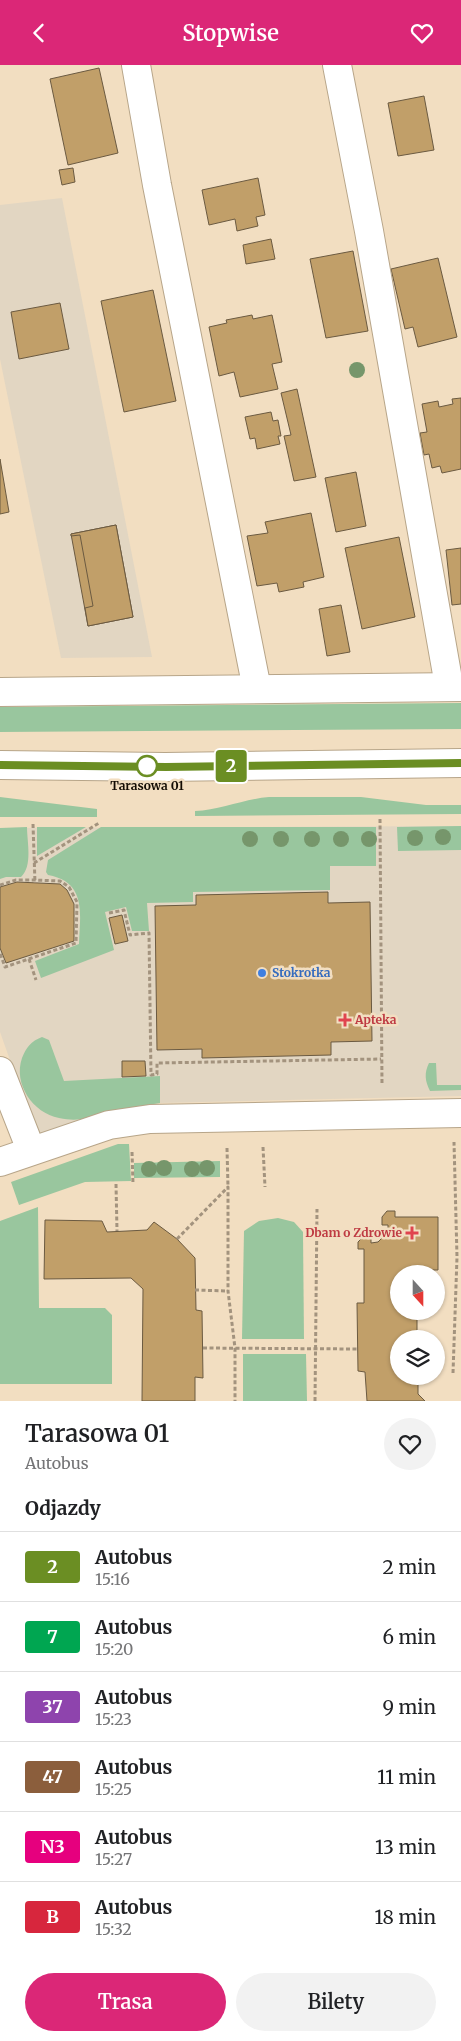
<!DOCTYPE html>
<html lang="pl">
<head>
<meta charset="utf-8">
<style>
	:root { --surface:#fff; --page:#f2f2f2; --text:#202124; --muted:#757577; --line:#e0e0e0; --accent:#db2777 }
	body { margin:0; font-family:Merriweather,serif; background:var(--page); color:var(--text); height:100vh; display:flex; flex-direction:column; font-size:19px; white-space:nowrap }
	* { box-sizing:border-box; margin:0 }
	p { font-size:16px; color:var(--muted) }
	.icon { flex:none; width:28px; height:28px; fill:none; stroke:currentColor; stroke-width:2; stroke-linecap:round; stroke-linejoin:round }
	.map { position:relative; height:1336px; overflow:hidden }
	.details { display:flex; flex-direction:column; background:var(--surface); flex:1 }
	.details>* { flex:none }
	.badge { padding:0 10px; border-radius:4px; font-size:18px; line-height:32px }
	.needle { width:32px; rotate:159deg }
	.controls { position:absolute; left:390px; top:1200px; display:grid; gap:10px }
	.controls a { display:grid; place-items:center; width:55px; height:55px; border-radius:50%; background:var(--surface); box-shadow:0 1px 4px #0004; font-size:25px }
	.map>.badge { position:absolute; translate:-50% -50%; box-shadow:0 0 0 2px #fff }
	h2 { padding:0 25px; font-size:19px; line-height:45px }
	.round { display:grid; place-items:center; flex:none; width:52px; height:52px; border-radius:26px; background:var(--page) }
	.summary { display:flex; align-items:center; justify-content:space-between; height:85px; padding:0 25px }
	h1 { font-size:24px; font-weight:600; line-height:38px }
	.cta { display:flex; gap:10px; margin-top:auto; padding:10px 25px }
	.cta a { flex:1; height:58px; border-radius:30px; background:var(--accent); color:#fff; font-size:20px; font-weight:600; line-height:58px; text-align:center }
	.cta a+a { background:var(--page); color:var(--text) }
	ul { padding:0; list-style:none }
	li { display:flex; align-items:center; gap:15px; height:70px; padding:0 25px; border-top:1px solid var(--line) }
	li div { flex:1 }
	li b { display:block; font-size:19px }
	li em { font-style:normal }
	li .badge { min-width:55px; font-weight:700; text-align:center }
	header { display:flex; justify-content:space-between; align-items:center; height:65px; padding:0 25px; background:var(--accent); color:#fff; font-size:22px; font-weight:600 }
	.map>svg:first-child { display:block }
</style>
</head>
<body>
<header><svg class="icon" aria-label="back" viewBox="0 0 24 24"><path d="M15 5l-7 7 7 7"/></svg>Stopwise<svg class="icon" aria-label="heart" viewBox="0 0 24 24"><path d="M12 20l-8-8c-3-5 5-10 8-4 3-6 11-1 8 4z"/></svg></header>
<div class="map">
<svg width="461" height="1336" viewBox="0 0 461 1336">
	<rect width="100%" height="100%" fill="#f2dec1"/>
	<g fill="#e2d6c2">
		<polygon points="62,133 152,592 61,593 0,294 0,140"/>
		<polygon points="461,761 461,1031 160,1038 102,1049 37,1071 0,967 0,763"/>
	</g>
	<g fill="#99c69e">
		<polygon points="461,638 461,664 0,667 0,642"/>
		<polygon points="0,732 97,744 97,752 0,752"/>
		<path d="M269,732H361L426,740H461V749L195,751V746C220,745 244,734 269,732Z"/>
		<polygon points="461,761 461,785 398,786 397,762"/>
		<path d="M27,762C27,777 33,801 21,812H6L0,814V763Z"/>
		<polygon points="37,762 86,762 37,791"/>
		<path d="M101,762H376V801H330V825L193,827V837L147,838L149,866H132L126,842L105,847L114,885L41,913L35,896L79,879C80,849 87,817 48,810L46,807L48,795Z"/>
		<path d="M42,972L49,975L64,1016L160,1011V1038C142,1041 123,1044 104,1049C86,1053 78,1057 59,1053C33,1048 13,1019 22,993C26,983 31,976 42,972Z"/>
		<path d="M429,998H436L437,1020H461V1025L430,1026C425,1016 424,1008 429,998Z"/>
		<polygon points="118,1079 129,1079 131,1116 85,1117 19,1140 11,1117"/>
		<polygon points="220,1096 220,1112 134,1113 134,1098"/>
		<polygon points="38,1142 39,1243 105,1243 112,1250 112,1319 0,1319 0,1156"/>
		<polygon points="278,1153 294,1157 303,1167 304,1274 242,1274 244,1166 259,1156"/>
		<polygon points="243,1289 306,1289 307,1336 243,1336"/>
	</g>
	<g fill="#c19f69" stroke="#6b5a41">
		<polygon points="99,3 118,88 68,100 50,14"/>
		<polygon points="424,31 434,85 398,91 388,38"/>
		<polygon points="73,103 75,117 62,120 59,105"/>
		<polygon points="258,113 265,150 256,152 258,161 237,166 235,154 209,160 202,125"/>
		<polygon points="271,174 275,194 246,199 243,180"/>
		<polygon points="353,186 368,266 326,273 310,194"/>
		<polygon points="438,193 457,272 418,282 413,262 405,264 391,204"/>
		<polygon points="153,225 176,336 124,347 101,236"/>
		<polygon points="60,238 69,284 19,294 11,247"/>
		<polygon points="252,250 253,254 272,250 282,297 272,299 278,324 240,332 234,307 219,311 209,262 227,258 226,255"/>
		<polygon points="297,324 316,412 294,416 284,371 291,370 281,328"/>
		<polygon points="461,333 461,404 442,408 440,401 432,403 429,389 424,390 420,368 427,367 422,339 438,336 439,342 453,339 452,334"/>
		<polygon points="271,347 273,356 278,355 281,371 278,371 280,379 257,384 255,373 250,374 245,352"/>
		<polygon points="0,394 9,447 0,449"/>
		<polygon points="356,407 366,461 336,467 325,413"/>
		<polygon points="311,448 324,512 303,517 304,522 279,527 277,518 257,521 247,471 268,468 265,457"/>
		<polygon points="116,460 133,552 88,561 71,469"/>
		<polygon points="116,460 133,552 88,561 85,543 93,541 80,470 71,471 71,469"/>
		<polygon points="399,472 415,552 362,564 345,483"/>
		<polygon points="461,483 461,539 452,540 446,485"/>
		<polygon points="341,540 350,587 327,591 319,544"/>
		<polygon points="17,817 60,819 67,825 74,839 74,876 6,898 0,883 0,822"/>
		<polygon points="328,827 328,838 370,837 372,976 331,977 331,990 202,993 202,984 157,985 155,841 196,840 196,830"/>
		<polygon points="122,850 128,876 115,879 109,853"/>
		<polygon points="122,996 145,996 146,1011 122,1012"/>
		<polygon points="387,1146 395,1146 395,1152 438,1152 438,1205 426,1205 423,1209 399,1209 399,1246 417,1246 417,1274 399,1274 399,1311 418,1311 418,1329 425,1336 367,1336 365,1307 358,1306 357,1238 364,1238 364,1184 358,1184 358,1177 363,1172 371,1172 371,1178 378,1177 388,1167 388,1160 382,1160 382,1152"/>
		<polygon points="45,1155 102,1156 107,1167 147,1165 154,1157 177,1174 195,1193 196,1245 202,1246 203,1313 195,1312 195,1336 142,1336 143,1224 131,1213 44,1214"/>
	</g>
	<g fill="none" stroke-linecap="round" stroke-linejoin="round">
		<defs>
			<g id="minor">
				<polyline points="136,0 157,120 257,624"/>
				<polyline points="337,0 369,166 447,609 448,622"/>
				<polyline points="0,627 461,622"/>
				<polyline points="0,700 165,702 461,698"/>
				<polyline points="0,1006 31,1085"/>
				<polyline points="0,1097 109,1060 150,1054 461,1048"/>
			</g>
		</defs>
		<use href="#minor" stroke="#b7a589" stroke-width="30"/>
		<g stroke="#a3937e" stroke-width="3" stroke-dasharray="4 2.5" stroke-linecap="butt">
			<polyline points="380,754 382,1020"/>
			<polyline points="33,759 35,818"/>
			<polyline points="34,798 99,758"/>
			<polyline points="0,820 16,815 34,815 60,816 69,822 77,837 76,878 5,902 0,888"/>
			<polyline points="109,848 124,845 130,870 149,868 151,1010 157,1009 157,998 381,994"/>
			<polyline points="29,894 36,915"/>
			<polyline points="263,1082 265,1122"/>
			<polyline points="227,1083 228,1122"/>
			<polyline points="132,1087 133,1119"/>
			<polyline points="116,1119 117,1166"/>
			<polyline points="177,1174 228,1122 228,1226 235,1283 235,1336"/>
			<polyline points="195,1225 228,1226"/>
			<polyline points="203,1283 358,1284"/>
			<polyline points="453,1308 457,1192 454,1077"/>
			<polyline points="315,1336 317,1144"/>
		</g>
		<use href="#minor" stroke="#fff" stroke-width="28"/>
	</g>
	<g fill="#76966b">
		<circle cx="357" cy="305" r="8"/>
		<circle cx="443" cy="772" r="8"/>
		<circle cx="415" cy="773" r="8"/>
		<circle cx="250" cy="774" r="8"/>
		<circle cx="281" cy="774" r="8"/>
		<circle cx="312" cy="774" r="8"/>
		<circle cx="341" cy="774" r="8"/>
		<circle cx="369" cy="774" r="8"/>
		<circle cx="164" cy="1103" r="8"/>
		<circle cx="207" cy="1103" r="8"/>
		<circle cx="149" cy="1104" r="8"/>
		<circle cx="192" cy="1104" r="8"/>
	</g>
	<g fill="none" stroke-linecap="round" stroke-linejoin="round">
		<defs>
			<polyline id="line" points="0,700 166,702 461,698"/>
		</defs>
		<use href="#line" stroke="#fff" stroke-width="11"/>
		<use href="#line" stroke="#6b8e23" stroke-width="8"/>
	</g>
	<circle fill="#fff" stroke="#6b8e23" stroke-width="2.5" cx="147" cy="701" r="10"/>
	<circle fill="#3f7fe0" stroke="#f2dec1" stroke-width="2" cx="262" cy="908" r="5"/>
	<g fill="#e0444e" stroke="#f2dec1" stroke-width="2">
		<path d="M342.5 947.5h5v5h5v5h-5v5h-5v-5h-5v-5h5z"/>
		<path d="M409.5 1160.5h5v5h5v5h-5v5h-5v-5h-5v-5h5z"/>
	</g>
	<g text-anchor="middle" stroke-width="5" stroke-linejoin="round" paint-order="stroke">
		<g font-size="12" font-weight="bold" fill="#120b03" stroke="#f2dec1">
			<text x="147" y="725">Tarasowa 01</text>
		</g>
		<g font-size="12" font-weight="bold" fill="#366cbe" stroke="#f2dec1" text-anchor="start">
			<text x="272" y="912">Stokrotka</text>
		</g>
		<g font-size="12" font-weight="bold" fill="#be3a42" stroke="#f2dec1" text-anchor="start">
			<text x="355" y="959">Apteka</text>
			<text x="402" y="1172" text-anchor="end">Dbam o Zdrowie</text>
		</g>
	</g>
</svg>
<div class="controls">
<a><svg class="needle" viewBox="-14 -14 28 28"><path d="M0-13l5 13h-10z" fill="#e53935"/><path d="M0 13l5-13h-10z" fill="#757577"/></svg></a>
<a><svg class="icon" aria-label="layers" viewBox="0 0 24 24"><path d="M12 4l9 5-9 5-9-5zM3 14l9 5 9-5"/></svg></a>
</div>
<b class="badge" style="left:231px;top:701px;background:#6b8e23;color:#fff">2</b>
</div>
<section class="details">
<div class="summary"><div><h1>Tarasowa 01</h1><p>Autobus</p></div><a class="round"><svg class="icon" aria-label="heart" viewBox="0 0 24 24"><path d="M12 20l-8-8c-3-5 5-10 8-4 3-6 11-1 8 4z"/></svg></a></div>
<h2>Odjazdy</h2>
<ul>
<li><span class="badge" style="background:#6b8e23;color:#fff">2</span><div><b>Autobus</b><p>15:16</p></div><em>2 min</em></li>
<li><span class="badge" style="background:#00a651;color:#fff">7</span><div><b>Autobus</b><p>15:20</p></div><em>6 min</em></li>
<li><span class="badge" style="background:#8e44ad;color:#fff">37</span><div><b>Autobus</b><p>15:23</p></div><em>9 min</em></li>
<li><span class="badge" style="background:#8b5e3c;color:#fff">47</span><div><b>Autobus</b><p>15:25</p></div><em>11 min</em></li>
<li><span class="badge" style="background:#e6007e;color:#fff">N3</span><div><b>Autobus</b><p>15:27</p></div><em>13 min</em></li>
<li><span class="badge" style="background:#d7263d;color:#fff">B</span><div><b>Autobus</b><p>15:32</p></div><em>18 min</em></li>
</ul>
<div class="cta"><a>Trasa</a><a>Bilety</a></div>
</section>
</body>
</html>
